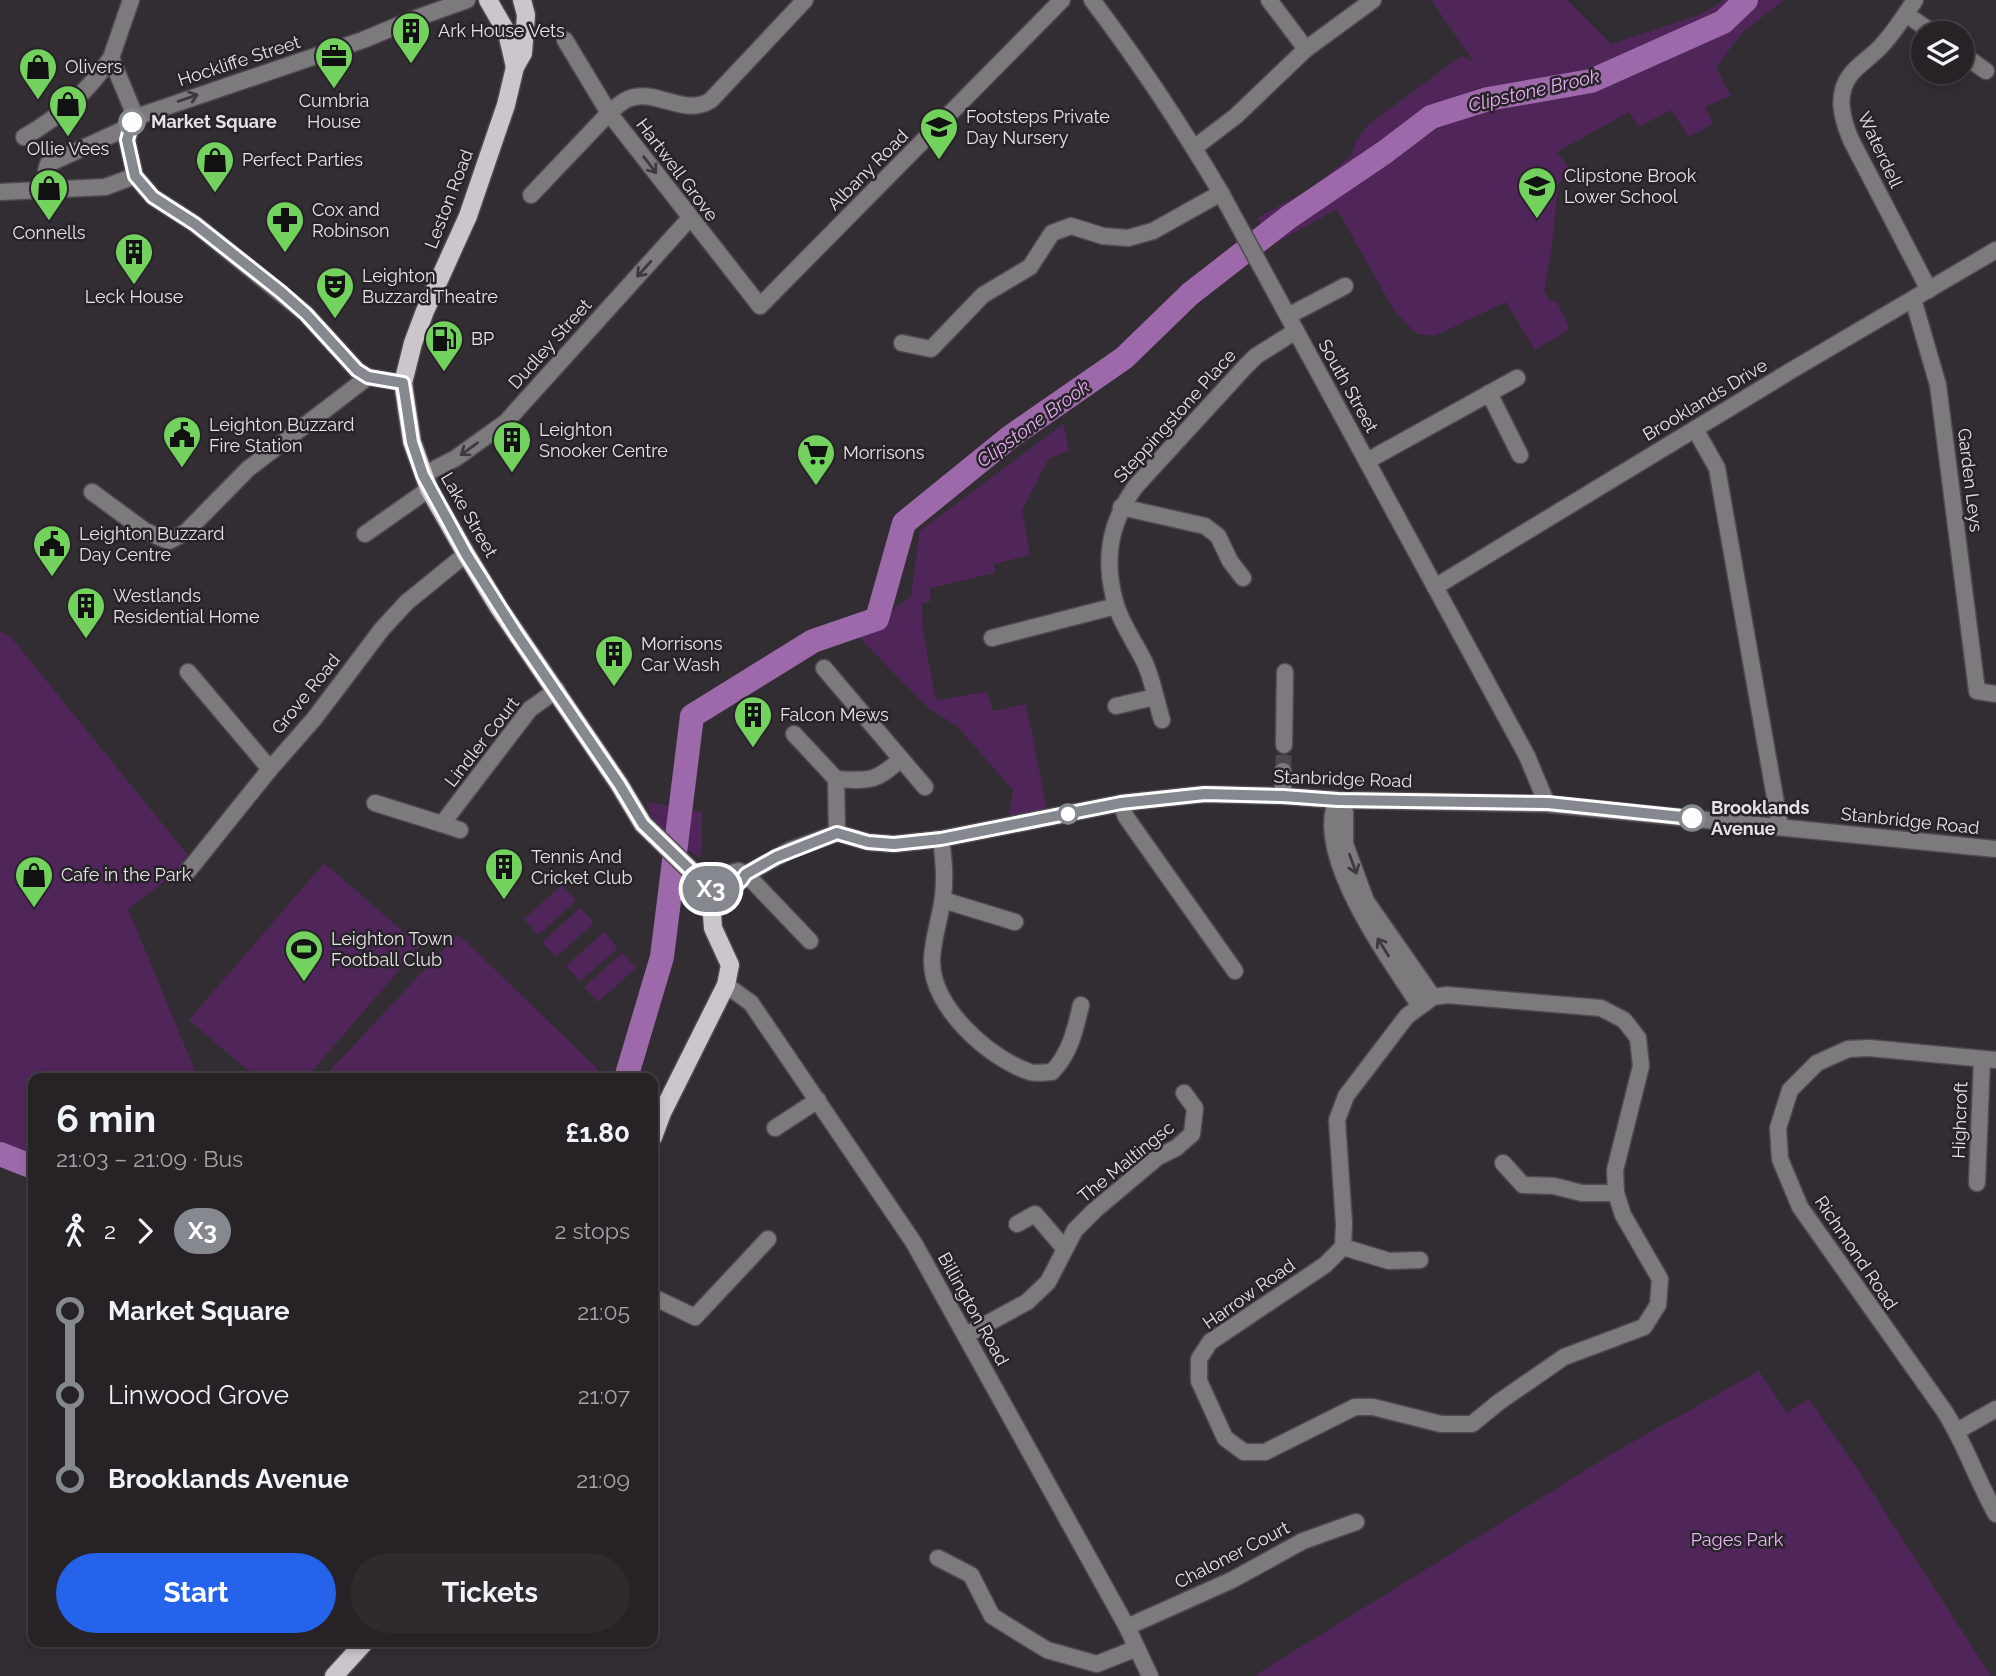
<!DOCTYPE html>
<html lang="en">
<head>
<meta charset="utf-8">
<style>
	:root { --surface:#262226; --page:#2e2a2e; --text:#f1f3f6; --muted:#a4a4a7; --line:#423f43; --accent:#2563eb }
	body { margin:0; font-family:Raleway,sans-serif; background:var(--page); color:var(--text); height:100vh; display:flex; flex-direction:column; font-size:26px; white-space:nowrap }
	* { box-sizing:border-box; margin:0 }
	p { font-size:23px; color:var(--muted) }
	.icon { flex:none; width:38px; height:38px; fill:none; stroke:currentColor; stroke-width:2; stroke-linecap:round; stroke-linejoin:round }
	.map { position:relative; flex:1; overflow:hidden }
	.sheet { position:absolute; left:28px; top:1073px; width:630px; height:574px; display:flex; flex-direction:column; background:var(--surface); border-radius:14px; box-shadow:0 4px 10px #0003,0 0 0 2px var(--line) }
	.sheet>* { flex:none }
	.badge { padding:0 14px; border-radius:23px; font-size:24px; line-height:46px }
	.tools { position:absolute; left:1911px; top:21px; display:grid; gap:14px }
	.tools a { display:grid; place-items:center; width:63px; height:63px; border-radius:50%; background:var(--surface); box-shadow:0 4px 10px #0003,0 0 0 2px var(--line); font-size:35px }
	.map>.badge { position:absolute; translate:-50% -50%; box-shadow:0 0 0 4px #fff }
	.legs { display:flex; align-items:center; gap:10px; height:77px; padding:0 28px; font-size:23px }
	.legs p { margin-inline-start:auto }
	.headline { display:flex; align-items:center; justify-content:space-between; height:119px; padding:0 28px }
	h1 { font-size:38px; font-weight:700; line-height:52px }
	.button { display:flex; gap:14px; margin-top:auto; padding:14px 28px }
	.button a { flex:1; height:80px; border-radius:42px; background:var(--accent); color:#fff; font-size:28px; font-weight:700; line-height:80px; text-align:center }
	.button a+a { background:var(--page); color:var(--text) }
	ul { padding:0 28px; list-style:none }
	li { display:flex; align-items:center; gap:24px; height:84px; font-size:26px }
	li i { display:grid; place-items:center; width:10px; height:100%; margin:0 9px; background:currentColor }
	li i::after { content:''; width:18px; height:18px; margin:-9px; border:5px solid; border-radius:50%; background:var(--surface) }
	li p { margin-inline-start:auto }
	li:first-child i { background:linear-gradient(#0000 50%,currentColor 0) }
	li:last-child i { background:linear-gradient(currentColor 50%,#0000 0) }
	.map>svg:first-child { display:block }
</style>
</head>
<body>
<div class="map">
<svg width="1996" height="1676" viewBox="0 0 1996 1676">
	<rect width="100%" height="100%" fill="#322d33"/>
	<g fill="#50265a">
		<polygon points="1431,0 1567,0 1611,44 1702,14 1724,0 1784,0 1743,32 1716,67 1731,96 1705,107 1713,124 1689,137 1671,110 1639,127 1629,112 1557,152 1570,169 1558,184 1552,246 1544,291 1551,302 1557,302 1570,329 1535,350 1506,302 1434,336 1417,334 1395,312 1337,209 1272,245 1257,218 1310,189 1351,156 1356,141 1368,125 1461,56 1474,62"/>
		<polygon points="1063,424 1069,451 1049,458 1022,510 1030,555 994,564 995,573 930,588 931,601 922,604 923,633 936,700 987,692 993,711 1026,704 1047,809 1009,816 1013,790 956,725 929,709 859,637 911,596 920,531"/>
		<polygon points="0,631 10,636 187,854 183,867 128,909 198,1078 33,1078 33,1154 14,1151 0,1144"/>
		<path d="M647,802L702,812V847L700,858C679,843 652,829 647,802Z"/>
		<polygon points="324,863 420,946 306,1078 257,1078 189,1020"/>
		<polygon points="562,885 576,901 538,935 524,919"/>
		<polygon points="580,908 594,923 556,957 542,942"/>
		<polygon points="604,932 618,948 580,981 566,966"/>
		<polygon points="458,934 607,1078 323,1078"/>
		<polygon points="622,953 636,968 598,1002 584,987"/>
		<polygon points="1759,1371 1787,1413 1809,1399 1858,1470 1991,1676 1254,1676 1615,1452"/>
	</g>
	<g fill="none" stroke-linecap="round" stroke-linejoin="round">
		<g stroke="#9e69aa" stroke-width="24">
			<polyline points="626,1078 662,957 692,716 813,641 877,619 904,523 1010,437 1124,358 1190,294 1289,217 1385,152 1431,117 1488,99 1591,81 1723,22 1746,0"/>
			<polyline points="0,1154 33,1167"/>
		</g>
		<polyline stroke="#4d484e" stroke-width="16" stroke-dasharray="16 8" stroke-linecap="butt" points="1283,771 1284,745"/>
		<defs>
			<g id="minor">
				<polyline points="131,0 111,58 136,118"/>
				<path d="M1092,0C1139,62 1182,127 1221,193L1527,756L1547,804"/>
				<polyline points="1269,0 1306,49"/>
				<path d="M1915,0C1905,15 1895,31 1883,44C1874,55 1860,63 1851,74C1835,94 1842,119 1851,140L1929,290"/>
				<polyline points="1906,14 1933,33"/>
				<path d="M565,40L609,113C615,108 621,102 628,99C655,87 685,118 711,100L805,0"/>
				<polyline points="1962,54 1986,71"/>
				<path d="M24,137C58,118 89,90 111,58"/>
				<polyline points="1194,148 1236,116 1306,49 1373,0"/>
				<polyline points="48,188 46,171 48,164 131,126"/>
				<polyline points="0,192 105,187 135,176"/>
				<polyline points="531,195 609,113 760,306 1062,0"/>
				<polyline points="1913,299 1938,385 1977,691 1996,694"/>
				<polyline points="1288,316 1345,286"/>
				<polyline points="902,343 931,349 983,295 1030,267 1052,233 1071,226 1103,236 1128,238 1153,231 1221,193"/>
				<polyline points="403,383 368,377 357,370 306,314 195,224 153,197 135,176 127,140 133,122 142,115 363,40 411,20 467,0"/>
				<polyline points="1489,393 1520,455"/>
				<polyline points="1695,429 1717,468 1780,826"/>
				<polyline points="1367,461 1517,378"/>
				<polyline points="423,475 456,458 506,422 690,218"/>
				<polyline points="92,492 145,531 169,541 186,532 248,469 368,377"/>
				<polyline points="1121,507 1205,526 1218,536 1230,561 1243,578"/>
				<polyline points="365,534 429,489"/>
				<polyline points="1435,587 1792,370 1996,250"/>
				<polyline points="992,638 1116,606"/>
				<polyline points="824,668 925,787"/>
				<polyline points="188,672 270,769"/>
				<polyline points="1116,706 1155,697"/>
				<path d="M1162,720C1156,701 1153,681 1145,663C1136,644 1122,625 1116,605C1103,561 1109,524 1135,487L1245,367L1256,356L1296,331"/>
				<polyline points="794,734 836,779"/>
				<polyline points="1284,745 1285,672"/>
				<polyline points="1283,796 1283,771"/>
				<polyline points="375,803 442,824 530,709 557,690"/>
				<polyline points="1121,803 1126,817 1235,971"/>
				<polyline points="442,824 460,830"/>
				<path d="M837,833L836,779C871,781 875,782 901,759"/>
				<path d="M941,839C944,861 946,882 942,903C939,922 932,943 932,961C931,1007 990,1059 1030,1072C1036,1074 1045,1072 1052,1072C1070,1053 1075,1031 1081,1005"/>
				<polyline points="188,871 270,769 314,719 382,629 407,602 466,554"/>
				<polyline points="746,874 810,941"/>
				<polyline points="710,889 721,875 739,871 746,874 790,850 837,833 868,842 894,844 941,839 1121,803 1205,794 1283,796 1337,800 1547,804 1996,849"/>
				<path d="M710,889C728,890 735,890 746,874"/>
				<polyline points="943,900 1015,922"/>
				<polyline points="726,985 751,1003 914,1243 1127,1627 1150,1676"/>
				<polygon points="1447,995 1601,1008 1624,1020 1638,1038 1641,1066 1615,1170 1616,1193 1623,1215 1660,1279 1658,1305 1644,1327 1564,1357 1499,1402 1472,1424 1441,1424 1373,1407 1355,1407 1265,1452 1244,1452 1225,1438 1199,1381 1199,1359 1210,1342 1325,1265 1343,1247 1344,1224 1337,1120 1346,1096 1407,1016 1433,997"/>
				<path d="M1419,1005C1390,959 1312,855 1337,800L1345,811V844L1366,901L1433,997"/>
				<path d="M1996,1060L1869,1048L1848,1049L1817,1063L1790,1090L1778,1128L1780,1159L1800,1207L1945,1412C1965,1444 1977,1480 1996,1514"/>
				<polyline points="775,1128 818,1100"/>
				<polyline points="1503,1163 1523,1185 1554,1186 1582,1193 1616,1193"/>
				<polyline points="1977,1183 1982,1059"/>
				<polyline points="1017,1224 1035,1214 1065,1249"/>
				<polyline points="1343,1247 1389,1261 1420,1260"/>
				<polyline points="653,1297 695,1317 768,1239"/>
				<polyline points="966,1335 1027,1302 1048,1282 1075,1230 1095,1210 1158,1157 1176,1148 1192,1134 1195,1108 1184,1093"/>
				<polyline points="1957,1431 1996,1409"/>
				<polyline points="938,1558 971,1575 992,1616 1047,1650 1097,1664 1137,1648"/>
				<polyline points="1127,1627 1232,1580 1303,1541 1356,1522"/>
			</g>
			<g id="major">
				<polyline points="488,0 507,33 515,67"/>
				<polyline points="522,0 526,15 523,53 515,67 506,105 468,216 425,311 413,343 403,383 412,442 429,489 466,554 499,608 619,784 643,824 710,889 713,928 730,965 726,985 662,1113 653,1137"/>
				<polyline points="334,1676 365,1642"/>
			</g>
		</defs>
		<use href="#minor" stroke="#4f4a50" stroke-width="19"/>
		<use href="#major" stroke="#4f4a50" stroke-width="21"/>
		<use href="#minor" stroke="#7d7a7d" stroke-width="16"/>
		<use href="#major" stroke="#cbc5cc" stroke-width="18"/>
	</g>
	<defs><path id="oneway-shaft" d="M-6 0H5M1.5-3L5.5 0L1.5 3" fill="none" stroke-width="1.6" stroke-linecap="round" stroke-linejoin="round" transform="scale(1.75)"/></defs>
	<g stroke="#3d393e">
		<use href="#oneway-shaft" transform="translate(188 98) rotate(-19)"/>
		<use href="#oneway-shaft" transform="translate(650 165) rotate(53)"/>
		<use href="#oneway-shaft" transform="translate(644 269) rotate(132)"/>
		<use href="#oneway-shaft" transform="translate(469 449) rotate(144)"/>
		<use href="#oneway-shaft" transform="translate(1353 864) rotate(70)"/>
		<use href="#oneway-shaft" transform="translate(1383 947) rotate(-122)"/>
	</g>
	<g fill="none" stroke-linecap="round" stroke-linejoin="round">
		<defs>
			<polyline id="line-1" points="132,122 127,140 135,176 153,197 195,224 281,292 306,314 357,370 368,377 403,383 412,442 423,475 466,554 516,633 619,784 643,824 710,889 729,890 741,881 746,874 776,857 837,833 868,842 894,844 941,839 1121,803 1205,794 1283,796 1338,800 1548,803 1692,818"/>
		</defs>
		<use href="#line-1" stroke="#fff" stroke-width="16"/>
		<use href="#line-1" stroke="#85898f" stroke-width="10"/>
	</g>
	<defs>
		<symbol id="building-pin" viewBox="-11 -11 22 30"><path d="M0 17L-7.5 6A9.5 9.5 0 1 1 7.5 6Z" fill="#73d25d" stroke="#282329"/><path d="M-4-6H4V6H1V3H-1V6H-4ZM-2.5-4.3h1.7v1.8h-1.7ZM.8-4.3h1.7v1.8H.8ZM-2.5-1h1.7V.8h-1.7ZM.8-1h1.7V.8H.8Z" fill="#111"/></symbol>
		<symbol id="office-pin" viewBox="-11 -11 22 30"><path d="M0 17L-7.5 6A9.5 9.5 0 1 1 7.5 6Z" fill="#73d25d" stroke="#282329"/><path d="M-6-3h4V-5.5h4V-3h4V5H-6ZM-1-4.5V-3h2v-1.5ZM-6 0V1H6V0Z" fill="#111"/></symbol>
		<symbol id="shop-pin" viewBox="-11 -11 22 30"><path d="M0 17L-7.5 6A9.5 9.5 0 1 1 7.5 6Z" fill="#73d25d" stroke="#282329"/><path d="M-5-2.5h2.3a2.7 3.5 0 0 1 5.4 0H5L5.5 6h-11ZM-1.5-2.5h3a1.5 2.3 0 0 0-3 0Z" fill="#111"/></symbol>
		<symbol id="school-pin" viewBox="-11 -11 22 30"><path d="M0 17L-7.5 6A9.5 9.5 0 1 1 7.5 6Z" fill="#73d25d" stroke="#282329"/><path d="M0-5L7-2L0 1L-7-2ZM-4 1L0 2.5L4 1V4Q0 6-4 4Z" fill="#111"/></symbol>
		<symbol id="pharmacy-pin" viewBox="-11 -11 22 30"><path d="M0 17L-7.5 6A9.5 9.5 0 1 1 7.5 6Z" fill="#73d25d" stroke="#282329"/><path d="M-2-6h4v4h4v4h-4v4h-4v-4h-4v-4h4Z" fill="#111"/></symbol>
		<symbol id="theatre-pin" viewBox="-11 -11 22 30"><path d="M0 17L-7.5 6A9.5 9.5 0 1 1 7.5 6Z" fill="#73d25d" stroke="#282329"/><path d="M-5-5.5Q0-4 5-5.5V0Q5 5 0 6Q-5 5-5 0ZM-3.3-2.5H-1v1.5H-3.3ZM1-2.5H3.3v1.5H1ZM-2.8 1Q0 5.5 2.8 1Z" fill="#111"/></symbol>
		<symbol id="fuel-pin" viewBox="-11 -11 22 30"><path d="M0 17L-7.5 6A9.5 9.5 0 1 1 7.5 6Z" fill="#73d25d" stroke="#282329"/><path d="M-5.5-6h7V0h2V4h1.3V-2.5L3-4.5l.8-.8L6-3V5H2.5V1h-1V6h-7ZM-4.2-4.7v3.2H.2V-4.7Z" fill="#111"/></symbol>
		<symbol id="civic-pin" viewBox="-11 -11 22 30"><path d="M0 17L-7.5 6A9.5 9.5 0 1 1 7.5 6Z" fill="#73d25d" stroke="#282329"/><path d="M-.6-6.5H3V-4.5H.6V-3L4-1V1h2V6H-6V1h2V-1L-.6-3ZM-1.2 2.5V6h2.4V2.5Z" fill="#111"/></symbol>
		<symbol id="supermarket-pin" viewBox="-11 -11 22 30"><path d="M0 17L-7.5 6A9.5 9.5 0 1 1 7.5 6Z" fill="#73d25d" stroke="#282329"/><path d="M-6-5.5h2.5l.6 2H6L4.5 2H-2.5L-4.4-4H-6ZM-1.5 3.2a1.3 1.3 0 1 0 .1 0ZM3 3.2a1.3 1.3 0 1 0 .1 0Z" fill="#111"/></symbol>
		<symbol id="stadium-pin" viewBox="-11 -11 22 30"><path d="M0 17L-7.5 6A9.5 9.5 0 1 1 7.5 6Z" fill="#73d25d" stroke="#282329"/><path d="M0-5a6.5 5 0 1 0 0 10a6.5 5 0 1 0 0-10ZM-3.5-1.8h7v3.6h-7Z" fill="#111"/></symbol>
	</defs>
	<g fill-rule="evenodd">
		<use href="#building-pin" x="389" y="9" width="44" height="60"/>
		<use href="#office-pin" x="312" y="34" width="44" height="60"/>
		<use href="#shop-pin" x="16" y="45" width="44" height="60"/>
		<use href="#shop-pin" x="46" y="82" width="44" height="60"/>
		<use href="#school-pin" x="917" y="105" width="44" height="60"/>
		<use href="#shop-pin" x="193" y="138" width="44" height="60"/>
		<use href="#school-pin" x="1515" y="164" width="44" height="60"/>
		<use href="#shop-pin" x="27" y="166" width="44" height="60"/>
		<use href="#pharmacy-pin" x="263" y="198" width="44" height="60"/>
		<use href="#building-pin" x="112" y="230" width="44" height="60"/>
		<use href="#theatre-pin" x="313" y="264" width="44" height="60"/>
		<use href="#fuel-pin" x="422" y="317" width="44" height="60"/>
		<use href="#civic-pin" x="160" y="413" width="44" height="60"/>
		<use href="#building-pin" x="490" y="418" width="44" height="60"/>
		<use href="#supermarket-pin" x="794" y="431" width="44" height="60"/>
		<use href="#civic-pin" x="30" y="522" width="44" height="60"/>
		<use href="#building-pin" x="64" y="584" width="44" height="60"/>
		<use href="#building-pin" x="592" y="632" width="44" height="60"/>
		<use href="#building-pin" x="731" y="693" width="44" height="60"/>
		<use href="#building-pin" x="482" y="845" width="44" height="60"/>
		<use href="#shop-pin" x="12" y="853" width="44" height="60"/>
		<use href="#stadium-pin" x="282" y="927" width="44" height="60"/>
	</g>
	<g fill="#fff" stroke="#85898f" stroke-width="3.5">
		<circle cx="132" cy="122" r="12"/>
		<circle cx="1068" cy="814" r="9"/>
		<circle cx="1692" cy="818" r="12"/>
	</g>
	<g text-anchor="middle" stroke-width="5" stroke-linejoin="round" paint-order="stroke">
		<g font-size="18" fill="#e5e2e6" stroke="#282329" text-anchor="start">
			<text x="438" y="37">Ark House Vets</text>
			<text x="65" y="73">Olivers</text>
			<text x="334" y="107" text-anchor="middle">Cumbria<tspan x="334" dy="21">House</tspan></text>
			<text x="966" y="123">Footsteps Private<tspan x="966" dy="21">Day Nursery</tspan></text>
			<text x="68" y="155" text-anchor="middle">Ollie Vees</text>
			<text x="242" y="166">Perfect Parties</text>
			<text x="1564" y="182">Clipstone Brook<tspan x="1564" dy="21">Lower School</tspan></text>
			<text x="312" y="216">Cox and<tspan x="312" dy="21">Robinson</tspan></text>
			<text x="49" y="239" text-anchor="middle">Connells</text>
			<text x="362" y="282">Leighton<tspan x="362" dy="21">Buzzard Theatre</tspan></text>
			<text x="134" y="303" text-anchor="middle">Leck House</text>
			<text x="471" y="345">BP</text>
			<text x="209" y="431">Leighton Buzzard<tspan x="209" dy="21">Fire Station</tspan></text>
			<text x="539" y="436">Leighton<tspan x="539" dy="21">Snooker Centre</tspan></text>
			<text x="843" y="459">Morrisons</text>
			<text x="79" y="540">Leighton Buzzard<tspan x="79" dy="21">Day Centre</tspan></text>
			<text x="113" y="602">Westlands<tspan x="113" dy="21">Residential Home</tspan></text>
			<text x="641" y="650">Morrisons<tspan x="641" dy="21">Car Wash</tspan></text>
			<text x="780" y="721">Falcon Mews</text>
			<text x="531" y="863">Tennis And<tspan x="531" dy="21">Cricket Club</tspan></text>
			<text x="61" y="881">Cafe in the Park</text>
			<text x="331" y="945">Leighton Town<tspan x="331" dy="21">Football Club</tspan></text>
		</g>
		<g font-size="18" fill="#e5e2e6" stroke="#282329">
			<text transform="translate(239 61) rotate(-18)" y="6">Hockliffe Street</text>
			<text transform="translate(1880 150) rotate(65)" y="6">Waterdell</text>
			<text transform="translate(677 170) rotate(53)" y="6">Hartwell Grove</text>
			<text transform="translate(868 170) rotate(-45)" y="6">Albany Road</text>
			<text transform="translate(449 199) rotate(-69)" y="6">Leston Road</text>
			<text transform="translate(550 344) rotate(-48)" y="6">Dudley Street</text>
			<text transform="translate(1348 386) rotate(61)" y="6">South Street</text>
			<text transform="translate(1705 400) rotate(-31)" y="6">Brooklands Drive</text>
			<text transform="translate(1175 416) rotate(-48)" y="6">Steppingstone Place</text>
			<text transform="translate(1970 480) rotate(83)" y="6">Garden Leys</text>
			<text transform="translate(469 515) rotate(60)" y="6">Lake Street</text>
			<text transform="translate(306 694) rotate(-51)" y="6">Grove Road</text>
			<text transform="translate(482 742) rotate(-52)" y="6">Lindler Court</text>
			<text transform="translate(1343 779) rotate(2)" y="6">Stanbridge Road</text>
			<text transform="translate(1910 821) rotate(6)" y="6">Stanbridge Road</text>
			<text transform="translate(1960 1120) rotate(-88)" y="6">Highcroft</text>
			<text transform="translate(1126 1162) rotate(-39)" y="6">The Maltingsc</text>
			<text transform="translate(1856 1253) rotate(56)" y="6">Richmond Road</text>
			<text transform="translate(1249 1294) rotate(-35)" y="6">Harrow Road</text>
			<text transform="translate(973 1309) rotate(61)" y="6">Billington Road</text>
			<text transform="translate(1232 1555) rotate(-27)" y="6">Chaloner Court</text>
		</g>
		<g font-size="18" font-weight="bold" fill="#e5e2e6" stroke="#282329" text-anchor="start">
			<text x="151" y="128">Market Square</text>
			<text x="1711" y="814">Brooklands<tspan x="1711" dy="21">Avenue</tspan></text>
		</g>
		<g font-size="18" fill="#ecb2fa" stroke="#282329">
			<text x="1737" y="1546">Pages Park</text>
		</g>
		<g font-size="19" font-style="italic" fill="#e7adf4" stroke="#282329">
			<text transform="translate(1534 90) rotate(-13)" y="7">Clipstone Brook</text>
			<text transform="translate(1033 423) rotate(-36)" y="7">Clipstone Brook</text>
		</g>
	</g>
</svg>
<div class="tools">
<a><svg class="icon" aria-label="layers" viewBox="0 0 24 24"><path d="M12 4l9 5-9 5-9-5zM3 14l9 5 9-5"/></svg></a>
</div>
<b class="badge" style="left:711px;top:889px;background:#85898f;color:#fff">X3</b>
<section class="sheet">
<div class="headline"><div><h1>6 min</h1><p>21:03 – 21:09 · Bus</p></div><b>£1.80</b></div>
<div class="legs"><svg class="icon" aria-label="walk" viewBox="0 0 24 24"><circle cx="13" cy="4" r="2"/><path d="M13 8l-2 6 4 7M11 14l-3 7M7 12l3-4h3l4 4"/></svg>2<svg class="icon" aria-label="forward" viewBox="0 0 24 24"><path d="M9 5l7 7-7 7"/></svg><b class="badge" style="background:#85898f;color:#fff">X3</b><p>2 stops</p></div>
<ul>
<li><i style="color:#85898f"></i><b>Market Square</b><p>21:05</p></li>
<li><i style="color:#85898f"></i><span>Linwood Grove</span><p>21:07</p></li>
<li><i style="color:#85898f"></i><b>Brooklands Avenue</b><p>21:09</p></li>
</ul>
<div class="button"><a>Start</a><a>Tickets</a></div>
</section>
</div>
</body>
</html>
